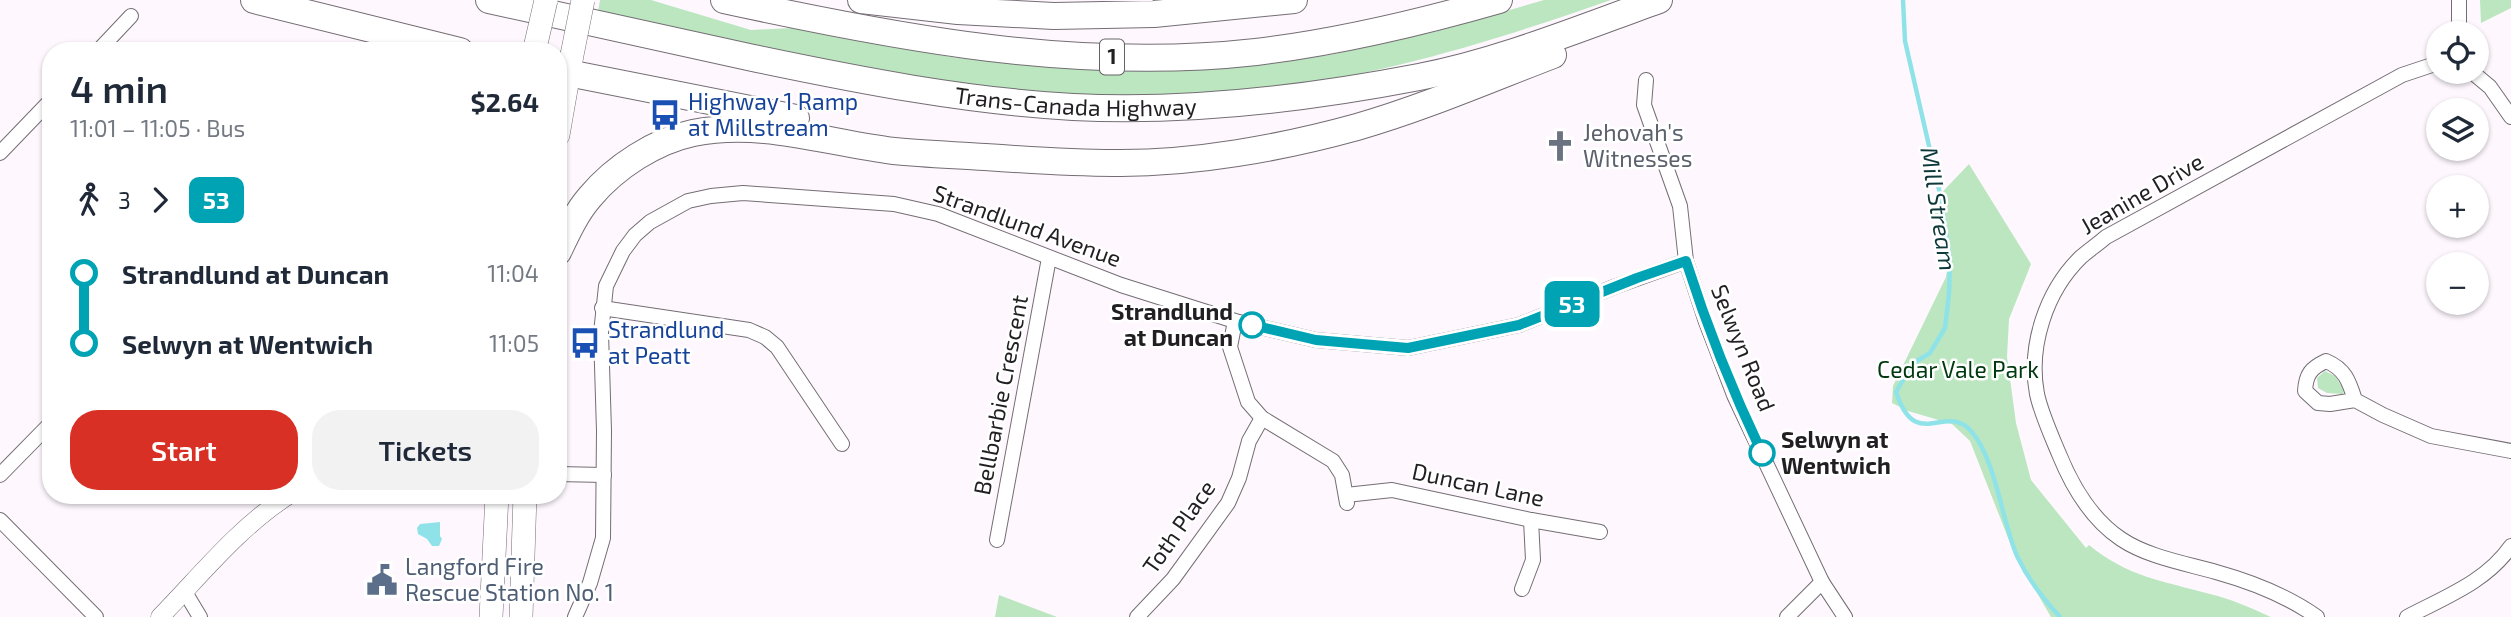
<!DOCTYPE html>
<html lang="en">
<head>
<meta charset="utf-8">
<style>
	:root { --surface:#fff; --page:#f2f2f3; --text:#1f2937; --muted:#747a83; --accent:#d93025 }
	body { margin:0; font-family:"Exo 2",sans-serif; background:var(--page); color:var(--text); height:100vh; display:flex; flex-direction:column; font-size:26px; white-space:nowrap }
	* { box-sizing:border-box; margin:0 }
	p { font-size:23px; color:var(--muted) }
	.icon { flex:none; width:38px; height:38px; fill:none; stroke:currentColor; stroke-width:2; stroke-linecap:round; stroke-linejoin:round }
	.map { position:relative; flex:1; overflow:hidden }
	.details { position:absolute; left:42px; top:42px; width:525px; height:462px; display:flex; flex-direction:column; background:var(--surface); border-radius:28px; box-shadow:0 2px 5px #0004 }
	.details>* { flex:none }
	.badge { padding:0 14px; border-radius:10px; font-size:24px; line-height:46px }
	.fabs { position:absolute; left:2426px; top:21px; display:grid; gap:14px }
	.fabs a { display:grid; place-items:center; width:63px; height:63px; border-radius:50%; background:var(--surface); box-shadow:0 2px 5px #0004; font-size:35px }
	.map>.badge { position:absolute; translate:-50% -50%; box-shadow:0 0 0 4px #fff }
	.legs { display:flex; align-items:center; gap:10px; height:77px; padding:0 28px; font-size:23px }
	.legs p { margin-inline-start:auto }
	.overview { display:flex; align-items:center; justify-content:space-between; height:119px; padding:0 28px }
	h1 { font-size:38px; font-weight:600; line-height:52px }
	.button { display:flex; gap:14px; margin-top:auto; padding:14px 28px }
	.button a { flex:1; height:80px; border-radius:28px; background:var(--accent); color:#fff; font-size:28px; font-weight:600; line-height:80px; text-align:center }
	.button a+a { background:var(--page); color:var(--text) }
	ul { padding:0 28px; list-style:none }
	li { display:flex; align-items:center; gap:24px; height:70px; font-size:26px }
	li i { display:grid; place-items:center; width:10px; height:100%; margin:0 9px; background:currentColor }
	li i::after { content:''; width:18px; height:18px; margin:-9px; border:5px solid; border-radius:50%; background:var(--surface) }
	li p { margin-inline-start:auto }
	li:first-child i { background:linear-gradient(#0000 50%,currentColor 0) }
	li:last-child i { background:linear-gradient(currentColor 50%,#0000 0) }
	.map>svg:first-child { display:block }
</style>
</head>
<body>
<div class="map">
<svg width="2511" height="617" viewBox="0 0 2511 617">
	<rect width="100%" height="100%" fill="#fef8fe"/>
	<g fill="#bbe6bf">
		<path d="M600,0H651L751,30L792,28L951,57L1079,69L1161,70L1236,66L1330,55L1438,31L1544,0H1611C1483,45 1352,85 1215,94C1006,108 801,55 598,12Z"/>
		<polygon points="2480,0 2511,0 2511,8 2481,23"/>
		<path d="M1969,164L2031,264L2009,319L2007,357L2016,423L2031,480L2086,548L2089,545C2128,577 2163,581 2210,594C2231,599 2251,608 2271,617H2051L2014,553L1970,441L1952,424L1908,411L1892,403L1893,386L1946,277C1951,252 1944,226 1930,205Z"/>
		<polygon points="2325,371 2335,376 2344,390 2343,394 2327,393 2318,388 2317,378"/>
		<polygon points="999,595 1057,617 995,617"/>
	</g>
	<polygon fill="#8fe3e8" points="440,522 440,536 442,539 439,546 432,546 427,539 418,534 417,528 420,524"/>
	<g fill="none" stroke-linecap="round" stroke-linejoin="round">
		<path stroke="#8fe3e8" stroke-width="4.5" d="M1903,0L1905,41L1940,194L1950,259L1949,294L1945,328L1930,353L1912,364L1896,392C1916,453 1945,402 1971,431C1996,459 2002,522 2017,556C2028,579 2043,599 2060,617"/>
		<defs>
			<g id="minor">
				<polyline points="2459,0 2459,33"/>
				<polyline points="98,51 131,16"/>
				<polyline points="2472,72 2490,87 2511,117"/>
				<polyline points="1646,80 1644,105 1680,206 1686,261 1706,322 1734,395 1822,582 1845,617"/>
				<polyline points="0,153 51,100"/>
				<polyline points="602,308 749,330 765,337 777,347 842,444"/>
				<polyline points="1235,321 1230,347 1248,402 1262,418 1333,461 1342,475 1347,503"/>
				<path d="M2355,400C2349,381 2345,369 2326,361C2311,368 2306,374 2305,391L2318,403L2330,404L2355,400L2383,415L2431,436L2511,451"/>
				<polyline points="558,474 604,475"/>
				<polyline points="0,475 51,423"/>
				<polyline points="1346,495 1392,490 1531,520 1600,532"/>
				<polyline points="0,520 96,617"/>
				<polyline points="997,540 1049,258"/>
				<polyline points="1522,589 1533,560 1531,520"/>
				<polyline points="185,592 200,617"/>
				<polyline points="575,617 590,583 603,538 604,431 601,333 606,286 623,251 635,235 650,222 688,201 711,196 743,193 894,204 938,214 1121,285 1235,321 1316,340 1408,348 1519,325 1614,287 1686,261"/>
				<polyline points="1137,617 1173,579 1228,503 1239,478 1249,441 1262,418"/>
				<polyline points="1787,617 1822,582"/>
				<path d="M2317,617C2286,595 2252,582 2216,572C2184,563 2148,557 2121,539C2091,519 2072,486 2059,454C2051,435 2041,413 2037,394C2028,346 2046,291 2081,257C2089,250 2098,244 2106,237L2402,75L2438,63"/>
				<path d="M2407,617C2445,597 2486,582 2511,546"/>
			</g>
			<path id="tertiary" d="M160,617C201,575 239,527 289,495"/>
			<g id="primary">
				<polyline points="558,135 572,55"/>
				<polyline points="491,617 497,495"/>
				<polyline points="521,617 525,495"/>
			</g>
			<g id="motorway">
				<polyline points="254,0 460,51"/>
				<path id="s1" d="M489,0C577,20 665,39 753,58C858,80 965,101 1073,107C1189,113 1305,99 1419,77C1501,61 1581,28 1659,0"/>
				<path d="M724,0C898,38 1077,72 1256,52C1339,42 1419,23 1499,0"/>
				<polyline points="861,0 958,11 1054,16 1154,14 1294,0"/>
				<polyline points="558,71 796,118"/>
				<path d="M558,252C567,233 576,213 590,197C615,167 655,141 693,133C762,119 827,143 894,151C924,154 955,155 985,157C1028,160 1071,163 1114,163C1192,164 1281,148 1357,127C1423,108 1488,80 1553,55"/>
			</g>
		</defs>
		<use href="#minor" stroke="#746e74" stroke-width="16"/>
		<use href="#tertiary" stroke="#746e74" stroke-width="19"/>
		<use href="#primary" stroke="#746e74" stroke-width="24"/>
		<use href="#motorway" stroke="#746e74" stroke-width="28"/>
		<use href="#minor" stroke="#fff" stroke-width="14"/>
		<use href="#tertiary" stroke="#fff" stroke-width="18"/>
		<use href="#primary" stroke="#fff" stroke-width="23"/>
		<use href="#motorway" stroke="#fff" stroke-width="26"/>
		<defs>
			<g id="primary-bridge">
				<polyline points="535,48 546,0"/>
				<polyline points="572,55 583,0"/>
			</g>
		</defs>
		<use href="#primary-bridge" stroke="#746e74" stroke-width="24" stroke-linecap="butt"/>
		<use href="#primary-bridge" stroke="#fff" stroke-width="23"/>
	</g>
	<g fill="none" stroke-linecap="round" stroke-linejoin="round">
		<defs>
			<path id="line-1" d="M1252,325L1316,340L1408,348L1519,325L1637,278L1686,261C1707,327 1732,390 1762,453"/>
		</defs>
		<use href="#line-1" stroke="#fff" stroke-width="16"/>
		<use href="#line-1" stroke="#00a3b4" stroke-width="10"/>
	</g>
	<defs>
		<symbol id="bus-bare" viewBox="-9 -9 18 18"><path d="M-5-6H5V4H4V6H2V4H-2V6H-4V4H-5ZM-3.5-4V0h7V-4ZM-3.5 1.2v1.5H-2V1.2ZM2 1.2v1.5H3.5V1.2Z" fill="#1a4fb4" stroke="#fff" stroke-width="2.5" paint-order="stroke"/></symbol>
		<symbol id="church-bare" viewBox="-9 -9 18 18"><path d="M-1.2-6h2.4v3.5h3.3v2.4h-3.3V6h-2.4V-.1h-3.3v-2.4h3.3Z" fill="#6b7280" stroke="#fff" stroke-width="2.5" paint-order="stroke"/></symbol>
		<symbol id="civic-bare" viewBox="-9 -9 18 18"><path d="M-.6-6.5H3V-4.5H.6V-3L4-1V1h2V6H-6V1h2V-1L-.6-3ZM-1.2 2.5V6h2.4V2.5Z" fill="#5c6f8a" stroke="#fff" stroke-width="2.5" paint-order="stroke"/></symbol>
	</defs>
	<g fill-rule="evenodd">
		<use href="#bus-bare" x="643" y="93" width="44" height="44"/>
		<use href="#church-bare" x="1538" y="124" width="44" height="44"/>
		<use href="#bus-bare" x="563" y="321" width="44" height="44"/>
		<use href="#civic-bare" x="360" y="558" width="44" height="44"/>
	</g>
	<g fill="#fff" stroke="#00a3b4" stroke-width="3.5">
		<circle cx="1252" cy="325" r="12"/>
		<circle cx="1762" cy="453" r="12"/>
	</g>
	<g text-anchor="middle" stroke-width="5" stroke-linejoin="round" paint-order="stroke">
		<rect fill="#fff" stroke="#646264" stroke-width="2" x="1100" y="39.5" width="24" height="35" rx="5"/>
		<g font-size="21" font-weight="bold" fill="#211f21">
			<text x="1112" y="64">1</text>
		</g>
		<g font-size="23" fill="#211f21" stroke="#fff">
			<text dy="8" stroke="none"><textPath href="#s1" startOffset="597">Trans-Canada Highway</textPath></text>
			<text transform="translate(2142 194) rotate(-30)" y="8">Jeanine Drive</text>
			<text transform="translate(1027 226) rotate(20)" y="8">Strandlund Avenue</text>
			<text transform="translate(1743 348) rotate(68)" y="8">Selwyn Road</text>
			<text transform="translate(1001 395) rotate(-79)" y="8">Bellbarbie Crescent</text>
			<text transform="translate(1478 485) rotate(12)" y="8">Duncan Lane</text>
			<text transform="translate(1179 527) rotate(-55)" y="8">Toth Place</text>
		</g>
		<g font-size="23" fill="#164399" stroke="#fff" text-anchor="start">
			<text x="688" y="110">Highway 1 Ramp<tspan x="688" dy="26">at Millstream</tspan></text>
			<text x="608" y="338">Strandlund<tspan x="608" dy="26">at Peatt</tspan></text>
		</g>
		<g font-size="23" fill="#5b616d" stroke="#fff" text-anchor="start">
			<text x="1583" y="141">Jehovah's<tspan x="1583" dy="26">Witnesses</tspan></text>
		</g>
		<g font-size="23" font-weight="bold" fill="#211f21" stroke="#fff" text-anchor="end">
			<text x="1233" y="320">Strandlund<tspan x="1233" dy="26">at Duncan</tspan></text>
			<text x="1781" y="448" text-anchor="start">Selwyn at<tspan x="1781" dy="26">Wentwich</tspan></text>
		</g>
		<g font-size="23" fill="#00380f" stroke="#fff">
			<text x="1958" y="378">Cedar Vale Park</text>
		</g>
		<g font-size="23" fill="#4e5e75" stroke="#fff" text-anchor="start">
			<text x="405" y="575">Langford Fire<tspan x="405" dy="26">Rescue Station No. 1</tspan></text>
		</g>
		<g font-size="24" font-style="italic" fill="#0e383a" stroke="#fff">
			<text transform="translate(1938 209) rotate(81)" y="8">Mill Stream</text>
		</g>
	</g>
</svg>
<div class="fabs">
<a><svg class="icon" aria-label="locate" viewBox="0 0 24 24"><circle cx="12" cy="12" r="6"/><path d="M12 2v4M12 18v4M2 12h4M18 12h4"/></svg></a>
<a><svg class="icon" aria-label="layers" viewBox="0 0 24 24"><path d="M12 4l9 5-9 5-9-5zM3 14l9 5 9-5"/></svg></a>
<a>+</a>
<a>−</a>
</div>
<b class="badge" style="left:1572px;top:304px;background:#00a3b4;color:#fff">53</b>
<section class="details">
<div class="overview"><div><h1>4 min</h1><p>11:01 – 11:05 · Bus</p></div><b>$2.64</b></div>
<div class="legs"><svg class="icon" aria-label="walk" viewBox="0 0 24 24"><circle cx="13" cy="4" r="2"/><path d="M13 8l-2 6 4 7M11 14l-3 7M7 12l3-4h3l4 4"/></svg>3<svg class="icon" aria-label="forward" viewBox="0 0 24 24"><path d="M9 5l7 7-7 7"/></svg><b class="badge" style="background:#00a3b4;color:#fff">53</b></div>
<ul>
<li><i style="color:#00a3b4"></i><b>Strandlund at Duncan</b><p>11:04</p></li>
<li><i style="color:#00a3b4"></i><b>Selwyn at Wentwich</b><p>11:05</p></li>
</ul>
<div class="button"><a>Start</a><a>Tickets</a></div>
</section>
</div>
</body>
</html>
